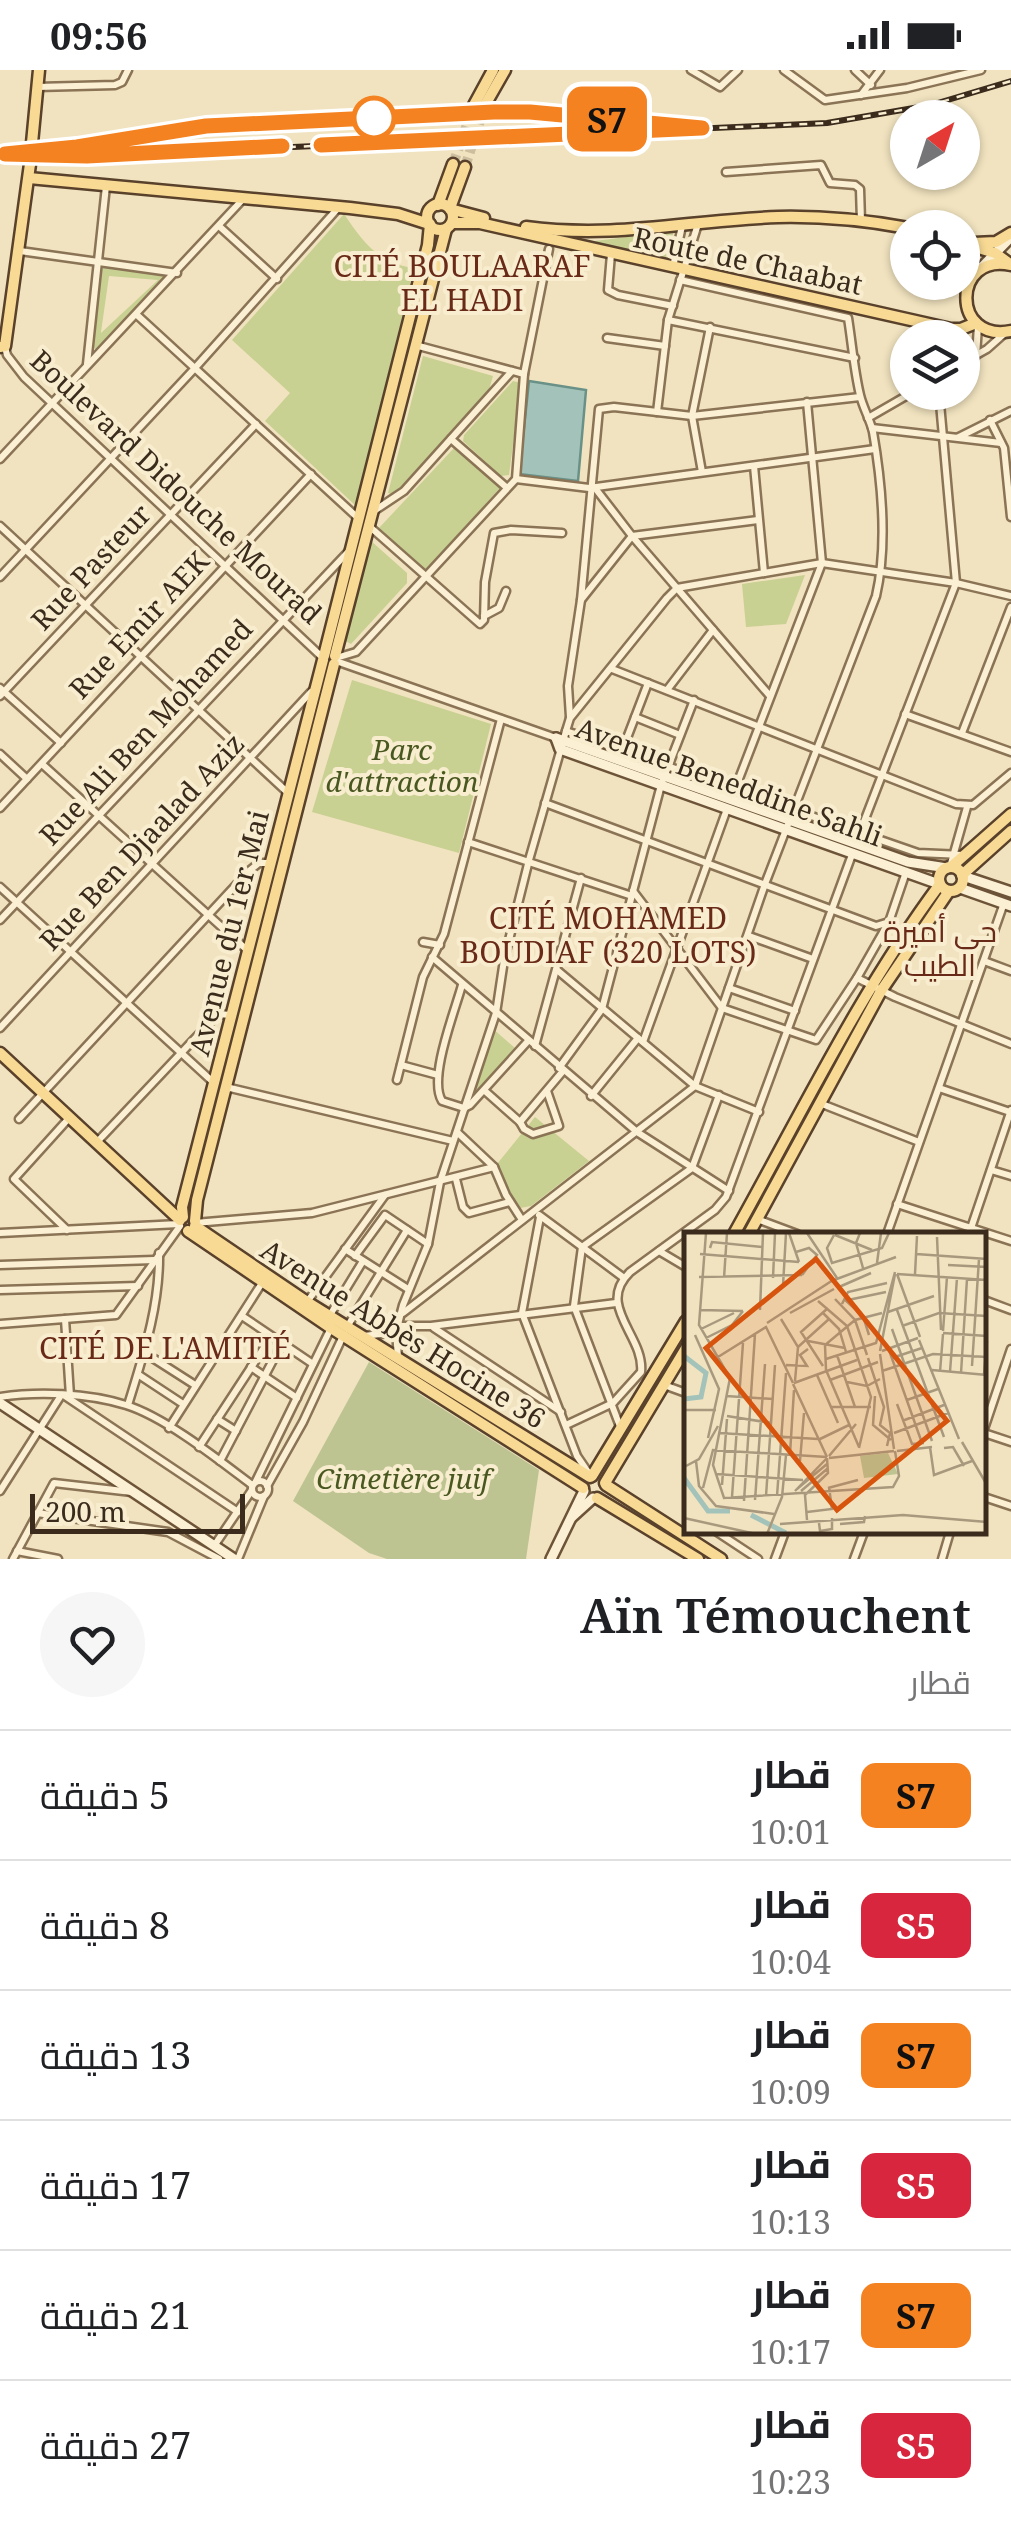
<!DOCTYPE html>
<html lang="ar">
<head>
<meta charset="utf-8">
<style>
	:root { --surface:#fff; --page:#f6f6f6; --text:#202124; --muted:#757577; --line:#e0e0e0 }
	body { margin:0; font-family:"Noto Serif",Cairo,serif; background:var(--page); color:var(--text); direction:rtl; height:100vh; display:flex; flex-direction:column; font-size:38px; white-space:nowrap }
	* { box-sizing:border-box; margin:0 }
	p { font-size:32px; color:var(--muted) }
	.icon { flex:none; width:55px; height:55px; fill:none; stroke:currentColor; stroke-width:2; stroke-linecap:round; stroke-linejoin:round }
	.map { position:relative; height:1489px; overflow:hidden; direction:ltr }
	.panel { display:flex; flex-direction:column; background:var(--surface); flex:1 }
	.panel>* { flex:none }
	.badge { padding:0 20px; border-radius:15px; font-size:35px; line-height:65px }
	.needle { width:65px; rotate:39deg }
	.fabs { position:absolute; left:890px; top:30px; display:grid; gap:20px }
	.fabs a { display:grid; place-items:center; width:90px; height:90px; border-radius:50%; background:var(--surface); box-shadow:0 2px 8px #0004; font-size:50px }
	.scale { position:absolute; left:30px; bottom:25px; width:215px; box-sizing:border-box; padding-left:10px; border:5px solid #3a2b1c; border-top:0; font-size:28px; line-height:35px; white-space:nowrap; color:#3a2b1c; -webkit-text-stroke:8px #f8edcf; paint-order:stroke }
	.map>.badge { position:absolute; translate:-50% -50%; box-shadow:0 0 0 5px #fff }
	.round { display:grid; place-items:center; flex:none; width:105px; height:105px; border-radius:52px; background:var(--page) }
	.headline { display:flex; align-items:center; justify-content:space-between; height:170px; padding:0 40px }
	h1 { font-size:48px; font-weight:600; line-height:75px }
	ul { padding:0; list-style:none }
	li { display:flex; align-items:center; gap:30px; height:130px; padding:0 40px; border-top:2px solid var(--line) }
	li div { flex:1 }
	li b { display:block; font-size:38px }
	li em { font-style:normal }
	li .badge { min-width:110px; font-weight:700; text-align:center }
	.status { display:flex; justify-content:space-between; align-items:center; height:70px; padding:0 50px; background:var(--surface); direction:ltr }
	.status svg { height:28px; fill:currentColor }
	.map>svg:first-child { display:block }
</style>
</head>
<body>
<div class="status"><b>09:56</b><svg viewBox="0 0 49 12"><path d="M0 12V9h3v3zM5 12V6h3v6zM10 12V3h3v9zM15 12V0h3v12zM26 1h20v11H26zM47 4h2v5h-2z"/></svg></div>
<div class="map">
<svg width="1011" height="1489" viewBox="0 0 1011 1489">
	<rect width="100%" height="100%" fill="#f1e3bf"/>
	<g fill="#c8d092" fill-rule="evenodd">
		<path d="M344,144C363,172 379,194 414,198L356,436L265,351L290,323L232,270Z"/>
		<polygon points="674,161 665,191 579,173"/>
		<path d="M98,193L164,202L165,209L99,281L91,276ZM109,206L158,210L101,263V262Z"/>
		<polygon points="423,286 493,306 489,320 394,425 388,423"/>
		<polygon points="513,311 521,313 509,405 501,406 463,371 464,365"/>
		<polygon points="455,377 500,418 425,501 379,458"/>
		<polygon points="371,471 407,503 407,513 351,574 342,569 367,474"/>
		<polygon points="805,505 786,554 746,557 742,514"/>
		<polygon points="352,610 491,654 459,783 312,742"/>
		<polygon points="492,958 515,978 470,1031"/>
		<polygon points="535,1047 589,1091 531,1136 520,1138 511,1131 497,1094"/>
	</g>
	<polygon fill="#bdc492" points="369,1292 539,1400 526,1489 387,1489 369,1483 293,1431"/>
	<polygon fill="#a3c3ba" stroke="#699188" stroke-width="2.5" points="529,311 586,320 578,411 519,404"/>
	<g fill="none" stroke-linecap="round" stroke-linejoin="round">
		<g stroke="#ccbe9e" stroke-width="10" stroke-dasharray="10 5" stroke-linecap="butt">
			<polyline points="453,94 474,35"/>
			<polyline points="465,97 485,35"/>
		</g>
		<defs>
			<g id="street">
				<polyline points="691,0 720,17 738,0"/>
				<polyline points="784,0 825,30 907,18 981,0"/>
				<polyline points="855,0 871,15"/>
				<polyline points="37,17 115,15 122,12 128,0"/>
				<polyline points="861,25 880,0"/>
				<polyline points="726,102 821,95 830,113 855,115 860,119 861,151"/>
				<polyline points="219,156 277,209"/>
				<polyline points="20,181 177,203"/>
				<polyline points="611,184 608,220 618,225 673,236"/>
				<polyline points="673,197 682,156"/>
				<polyline points="137,245 358,448"/>
				<polyline points="668,250 855,288"/>
				<polyline points="607,268 665,276"/>
				<polyline points="415,275 524,304"/>
				<polyline points="5,277 7,285 24,307 323,588"/>
				<polyline points="976,286 978,256"/>
				<polyline points="962,293 987,279 1005,263"/>
				<polyline points="87,294 106,116"/>
				<polyline points="657,342 668,250 698,154"/>
				<polyline points="868,348 913,322"/>
				<polyline points="990,350 1004,378 1011,447"/>
				<polyline points="872,358 1001,373"/>
				<polyline points="959,367 1011,341"/>
				<polyline points="451,369 506,417"/>
				<polyline points="0,389 244,128"/>
				<polyline points="754,396 764,503"/>
				<polyline points="702,402 692,346 710,257"/>
				<polyline points="516,409 589,418 875,379"/>
				<polyline points="595,418 632,466 770,626"/>
				<polyline points="374,441 404,421 512,301"/>
				<polyline points="0,456 287,722"/>
				<polyline points="369,456 480,554 484,550 485,512 494,463 511,460 562,463"/>
				<polyline points="0,507 195,298 339,137"/>
				<polyline points="581,530 632,466 758,450"/>
				<polyline points="484,546 499,538 506,521"/>
				<polyline points="336,588 356,582 516,409 524,304 549,179"/>
				<polyline points="336,591 556,668"/>
				<polyline points="612,599 956,734 973,735 1011,703"/>
				<polyline points="0,618 61,673"/>
				<polyline points="667,620 713,560"/>
				<polyline points="0,626 256,354"/>
				<polyline points="905,644 1011,682"/>
				<polyline points="570,647 568,616 581,530 599,339 614,337 692,346 860,327"/>
				<polyline points="635,647 680,665"/>
				<polyline points="566,661 918,783 963,785"/>
				<polyline points="962,663 1011,537"/>
				<polyline points="622,681 648,613"/>
				<polyline points="0,684 27,709"/>
				<polyline points="42,694 247,880"/>
				<polyline points="735,719 822,493 807,332"/>
				<polyline points="545,733 876,856 889,852"/>
				<polyline points="0,738 311,404"/>
				<polyline points="860,762 956,513 939,322"/>
				<polyline points="468,772 632,826"/>
				<polyline points="950,797 967,737"/>
				<polyline points="0,817 213,1012"/>
				<polyline points="633,821 722,938 816,970 857,908 895,927 1011,974"/>
				<polyline points="0,850 348,482"/>
				<polyline points="749,866 813,889"/>
				<polyline points="423,872 440,875"/>
				<polyline points="432,887 637,1062 729,1121"/>
				<polyline points="984,891 1011,901"/>
				<polyline points="557,900 695,1016 759,1042"/>
				<polyline points="857,908 889,852 906,802"/>
				<path d="M462,915C455,941 428,1008 442,1031L464,1038L470,1035L528,971"/>
				<polyline points="729,918 795,941"/>
				<polyline points="0,958 311,622"/>
				<polyline points="643,972 727,739"/>
				<polyline points="535,976 581,808"/>
				<polyline points="401,995 438,1005"/>
				<polyline points="559,998 602,939 661,715 694,630"/>
				<polyline points="397,1010 423,907 444,864 501,649"/>
				<polyline points="226,1017 453,1071"/>
				<polyline points="939,1018 1010,1042"/>
				<polyline points="485,1021 520,1052 563,1001"/>
				<polyline points="591,1026 638,968"/>
				<polyline points="822,1034 919,1072"/>
				<polyline points="19,1049 249,801 259,793 270,793"/>
				<polyline points="520,1052 524,1059 533,1064 559,1056 547,1021"/>
				<polyline points="457,1062 494,1097 506,1125 522,1150"/>
				<polyline points="98,1071 218,944 231,945"/>
				<polyline points="991,1100 1011,1106"/>
				<polyline points="456,1109 463,1137 469,1143 510,1132"/>
				<polyline points="897,1134 1011,1171"/>
				<polyline points="539,1145 624,1208"/>
				<polyline points="540,1147 522,1243 577,1386 590,1405"/>
				<polyline points="757,1149 797,1164"/>
				<polyline points="195,1153 312,1143 494,1097"/>
				<polyline points="67,1160 14,1109 70,1047"/>
				<polyline points="0,1163 179,1154"/>
				<polyline points="887,1164 1004,833"/>
				<polyline points="969,1164 1011,1040"/>
				<polyline points="345,1179 408,1219"/>
				<polyline points="659,1181 686,1197"/>
				<polyline points="355,1186 385,1145 428,1174"/>
				<polyline points="0,1195 154,1190"/>
				<polyline points="0,1220 138,1216"/>
				<polyline points="984,1230 1011,1240"/>
				<polyline points="307,1232 385,1125"/>
				<path d="M403,1243L695,1016L765,814L876,526C888,474 882,414 873,362C870,349 863,338 860,325C854,300 852,273 848,248L680,210"/>
				<polyline points="330,1245 363,1191"/>
				<polyline points="242,1246 313,1294"/>
				<polyline points="65,1249 70,1326"/>
				<polyline points="0,1254 116,1245 180,1156"/>
				<polyline points="398,1256 431,1256 616,1233"/>
				<polyline points="347,1257 407,1160"/>
				<polyline points="434,1258 561,1342"/>
				<polyline points="364,1266 396,1262"/>
				<polyline points="145,1283 195,1315"/>
				<polyline points="398,1287 396,1262 403,1235 428,1174 440,1112 496,943 504,890 529,790 566,661 570,648 667,528 677,518 822,493 956,513 1011,526"/>
				<polyline points="251,1297 297,1328"/>
				<polyline points="139,1305 183,1334"/>
				<polyline points="664,1315 686,1323"/>
				<polyline points="65,1326 238,1442"/>
				<path d="M0,1327C38,1321 88,1323 126,1335C165,1347 219,1390 252,1415"/>
				<path d="M128,1335C143,1286 160,1236 159,1183"/>
				<polyline points="217,1349 236,1361"/>
				<path d="M566,1355L613,1333L641,1302C645,1266 595,1236 630,1202L715,1140L726,1127L853,782"/>
				<polyline points="169,1358 262,1213"/>
				<polyline points="621,1359 574,1236 582,1177 692,1098 719,1025"/>
				<polyline points="984,1359 1011,1279"/>
				<polyline points="984,1363 1011,1372"/>
				<polyline points="199,1377 271,1267"/>
				<polyline points="220,1391 282,1273"/>
				<circle cx="260" cy="1419" r="8"/>
				<polyline points="256,1411 331,1258"/>
				<polyline points="267,1416 303,1352 343,1266"/>
				<polyline points="0,1421 60,1327"/>
				<polyline points="984,1427 1011,1436"/>
				<polyline points="37,1443 168,1462 219,1489"/>
				<polyline points="717,1462 758,1489"/>
				<polyline points="214,1476 252,1420"/>
				<polyline points="17,1481 58,1489"/>
				<polyline points="13,1489 54,1413 132,1422"/>
				<polyline points="238,1489 264,1426"/>
				<polyline points="775,1489 785,1462"/>
				<polyline points="854,1489 864,1462"/>
				<polyline points="942,1489 950,1462"/>
			</g>
			<g id="secondary">
				<polyline points="980,199 1011,167"/>
				<polyline points="556,668 560,679 939,814"/>
				<polyline points="556,668 908,792 947,798"/>
				<polyline points="963,806 1011,822"/>
				<polyline points="960,818 1011,836"/>
				<polyline points="0,1333 234,1489"/>
				<polyline points="572,1447 593,1428"/>
				<polyline points="551,1489 584,1421"/>
			</g>
			<g id="primary">
				<polyline points="474,35 493,0"/>
				<polyline points="485,35 505,0"/>
				<polyline points="32,73 39,0"/>
				<polyline points="29,108 350,138 398,144 429,154"/>
				<circle cx="440" cy="147" r="13"/>
				<polyline points="438,135 453,94"/>
				<polyline points="450,138 465,97"/>
				<polyline points="450,139 484,148"/>
				<polyline points="452,153 480,153 951,259 961,259 976,253"/>
				<path d="M526,157C617,169 689,150 778,147C822,146 864,150 908,158"/>
				<polyline points="962,173 995,183 1010,194"/>
				<polyline points="974,173 996,172 1011,163"/>
				<path d="M1011,195C952,182 951,273 1011,261"/>
				<polyline points="0,277 5,276 30,94"/>
				<polyline points="324,586 428,175 430,154"/>
				<polyline points="335,586 446,159"/>
				<circle cx="951" cy="809" r="12"/>
				<polyline points="951,797 1011,744"/>
				<polyline points="962,805 1011,761"/>
				<polyline points="0,983 180,1150"/>
				<polyline points="183,1147 182,1137 323,590"/>
				<polyline points="195,1151 197,1130 334,594"/>
				<polyline points="195,1156 307,1232 590,1407"/>
				<polyline points="188,1161 331,1258 583,1418"/>
				<path d="M734,1164C800,1046 859,923 940,814"/>
				<polyline points="749,1164 881,921 949,821"/>
				<polyline points="592,1406 686,1251"/>
				<polyline points="605,1413 686,1278"/>
				<polyline points="606,1415 721,1489"/>
				<polyline points="597,1428 698,1489"/>
			</g>
		</defs>
		<use href="#street" stroke="#8b7356" stroke-width="11"/>
		<use href="#secondary" stroke="#6d5439" stroke-width="14"/>
		<use href="#primary" stroke="#59412b" stroke-width="15"/>
		<use href="#street" stroke="#fbf0d3" stroke-width="6"/>
		<use href="#secondary" stroke="#fbf0d3" stroke-width="9"/>
		<use href="#primary" stroke="#f8da94" stroke-width="10"/>
		<defs>
			<g id="rail">
				<polyline points="99,73 206,56 494,42 530,42 627,51"/>
				<polyline points="0,83 112,85 827,53 931,35 1011,11"/>
			</g>
		</defs>
		<use href="#rail" stroke="#3a2b1c" stroke-width="6"/>
		<use href="#rail" stroke="#f8edcf" stroke-width="2.5" stroke-dasharray="8" stroke-linecap="butt"/>
		<defs>
			<polyline id="primary-bridge" points="30,94 32,73"/>
		</defs>
		<use href="#primary-bridge" stroke="#59412b" stroke-width="15" stroke-linecap="butt"/>
		<use href="#primary-bridge" stroke="#f8da94" stroke-width="10"/>
	</g>
	<g fill="none" stroke-linecap="round" stroke-linejoin="round">
		<defs>
			<polyline id="line" points="282,76 87,86 5,84 77,77 206,56 494,42 530,42 702,58 321,75"/>
		</defs>
		<use href="#line" stroke="#fff" stroke-width="22"/>
		<use href="#line" stroke="#f58220" stroke-width="15"/>
	</g>
	<circle fill="#fff" stroke="#f58220" stroke-width="5" cx="374" cy="48" r="20"/>
	<g text-anchor="middle" stroke-width="8" stroke-linejoin="round" paint-order="stroke">
		<g font-size="28" fill="#3a2b1c" stroke="#f8edcf">
			<text transform="translate(748 191) rotate(12)" y="10">Route de Chaabat</text>
			<text transform="translate(176 417) rotate(43)" y="10">Boulevard Didouche Mourad</text>
			<text transform="translate(91 497) rotate(-47)" y="10">Rue Pasteur</text>
			<text transform="translate(139 555) rotate(-47)" y="10">Rue Emir AEK</text>
			<text transform="translate(146 662) rotate(-47)" y="10">Rue Ali Ben Mohamed</text>
			<text transform="translate(729 712) rotate(20)" y="10">Avenue Beneddine Sahli</text>
			<text transform="translate(142 772) rotate(-47)" y="10">Rue Ben Djaalad Aziz</text>
			<text transform="translate(229 863) rotate(-76)" y="10">Avenue du 1er Mai</text>
			<text transform="translate(403 1264) rotate(32)" y="10">Avenue Abbès Hocine 36</text>
		</g>
		<g font-size="28" font-style="italic" fill="#495821" stroke="#f8edcf">
			<text x="402" y="690">Parc<tspan x="402" dy="32">d'attraction</tspan></text>
			<text x="403" y="1419">Cimetière juif</text>
		</g>
		<g font-size="30" fill="#6a2a18" stroke="#f8edcf">
			<text x="462" y="207">CITÉ BOULAARAF<tspan x="462" dy="34">EL HADI</tspan></text>
			<text x="608" y="859">CITÉ MOHAMED<tspan x="608" dy="34">BOUDIAF (320 LOTS)</tspan></text>
			<text x="940" y="872">حي أميرة<tspan x="940" dy="34">الطيب</tspan></text>
			<text x="165" y="1289">CITÉ DE L'AMITIÉ</text>
		</g>
	</g>
	<g transform="translate(684 1162)">
		<rect width="302" height="302" fill="#f1e3bf"/>
		<path d="M204,221L214,242L180,246L176,224Z" fill="#bdc492"/>
		<path fill="none" stroke="#a3c3ba" stroke-width="5" d="M0,124L22,141L17,165L0,167M0,246L24,279H46M67,283L102,301"/>
		<path fill="none" stroke="#a8997e" stroke-width="2.5" d="M22,1L15,93L46,146L29,233L40,266L209,255L215,244L211,219M105,1L115,30M123,1L153,46M176,1L172,11L179,36M150,3L143,16L148,31L198,16L205,1M151,3L188,18M253,5L257,98M26,16L28,10L78,15M112,20L125,16L133,23L118,43M16,22L115,30M232,22L303,27M193,31L197,1M264,33L303,35M213,42L303,48M213,42L236,105M231,42L233,4M15,45L118,43M40,46L43,1M89,46L91,1M150,48L212,25M99,54L102,1M155,55L187,41M151,67L171,88L183,123M160,67L179,84L185,103M164,68L202,60M134,69L163,94L187,165L175,216M158,72L164,60L203,51M17,78L59,79M76,78L79,1M213,78L260,205M204,80L250,64M106,81L150,57M139,81L155,97L162,120M97,87L114,115L111,149M83,91L149,48M218,94L255,81L303,84M17,97L50,81M208,97L248,209M259,99L263,45M259,101L303,104M11,103L35,157L24,206M22,106L48,93L59,79M235,108L275,207M124,109L161,116M114,115L145,87M205,118L238,211M196,119L211,42M198,119L234,106M196,122L210,217M153,123L171,175M34,125L82,95L109,151M184,126L200,175L196,193L206,201L203,214M208,126L238,116M142,127L192,111L211,40M102,133L123,134L116,123L124,117M139,134L117,100L144,76M288,134L295,27M248,138L303,143M198,139L249,122L303,125M256,140L259,102M266,140L273,46M277,141L283,47M300,142L303,109M133,143L154,191M146,148L194,130M163,150L183,154L196,147M110,151L173,128M109,152L143,225M42,164L89,167M191,164L189,193L207,208M223,168L254,157M213,172L228,212L240,211M147,175H187M0,178H32M43,184L87,191M218,189L260,173M35,201L134,207M210,201L264,181M136,207L165,193M278,210L303,253M175,215L142,138L141,113L171,88L198,81M246,215L250,243L288,229M260,216L269,215L280,234M213,219L248,215M106,222L110,158M145,224L172,192M145,226L210,219M12,229L15,254L32,274L90,282M116,229L120,181M2,234L15,227L34,194M32,242L119,248M38,253L43,187M19,256L29,218L143,225M144,256L174,248M113,257L143,232M111,259L143,226M117,259L143,237M82,264L91,133M93,264L102,141M48,265L59,111M71,268L81,132M60,269L71,102M123,280L148,277L145,255M0,286L72,302M123,288L121,263L144,241L143,226M135,291L136,299L148,297V286M96,292L219,283L303,290M156,292L180,290L181,284M83,302L98,265L102,223"/>
		<path fill="#d7540e" fill-opacity="0.15" stroke="#d7540e" stroke-width="5" d="M132,27L263,189L153,278L22,116Z"/>
		<rect width="302" height="302" fill="none" stroke="#3a2b1c" stroke-width="5"/>
	</g>
</svg>
<div class="fabs">
<a><svg class="needle" viewBox="-14 -14 28 28"><path d="M0-13l5 13h-10z" fill="#e53935"/><path d="M0 13l5-13h-10z" fill="#757577"/></svg></a>
<a><svg class="icon" aria-label="locate" viewBox="0 0 24 24"><circle cx="12" cy="12" r="6"/><path d="M12 2v4M12 18v4M2 12h4M18 12h4"/></svg></a>
<a><svg class="icon" aria-label="layers" viewBox="0 0 24 24"><path d="M12 4l9 5-9 5-9-5zM3 14l9 5 9-5"/></svg></a>
</div>
<div class="scale">200 m</div>
<b class="badge" style="left:607px;top:49px;background:#f58220;color:#111">S7</b>
</div>
<section class="panel">
<div class="headline"><div><h1>Aïn Témouchent</h1><p>قطار</p></div><a class="round"><svg class="icon" aria-label="heart" viewBox="0 0 24 24"><path d="M12 20l-8-8c-3-5 5-10 8-4 3-6 11-1 8 4z"/></svg></a></div>
<ul>
<li><span class="badge" style="background:#f58220;color:#111">S7</span><div><b>قطار</b><p>10:01</p></div><em>5 دقيقة</em></li>
<li><span class="badge" style="background:#d7263d;color:#fff">S5</span><div><b>قطار</b><p>10:04</p></div><em>8 دقيقة</em></li>
<li><span class="badge" style="background:#f58220;color:#111">S7</span><div><b>قطار</b><p>10:09</p></div><em>13 دقيقة</em></li>
<li><span class="badge" style="background:#d7263d;color:#fff">S5</span><div><b>قطار</b><p>10:13</p></div><em>17 دقيقة</em></li>
<li><span class="badge" style="background:#f58220;color:#111">S7</span><div><b>قطار</b><p>10:17</p></div><em>21 دقيقة</em></li>
<li><span class="badge" style="background:#d7263d;color:#fff">S5</span><div><b>قطار</b><p>10:23</p></div><em>27 دقيقة</em></li>
</ul>
</section>
</body>
</html>
